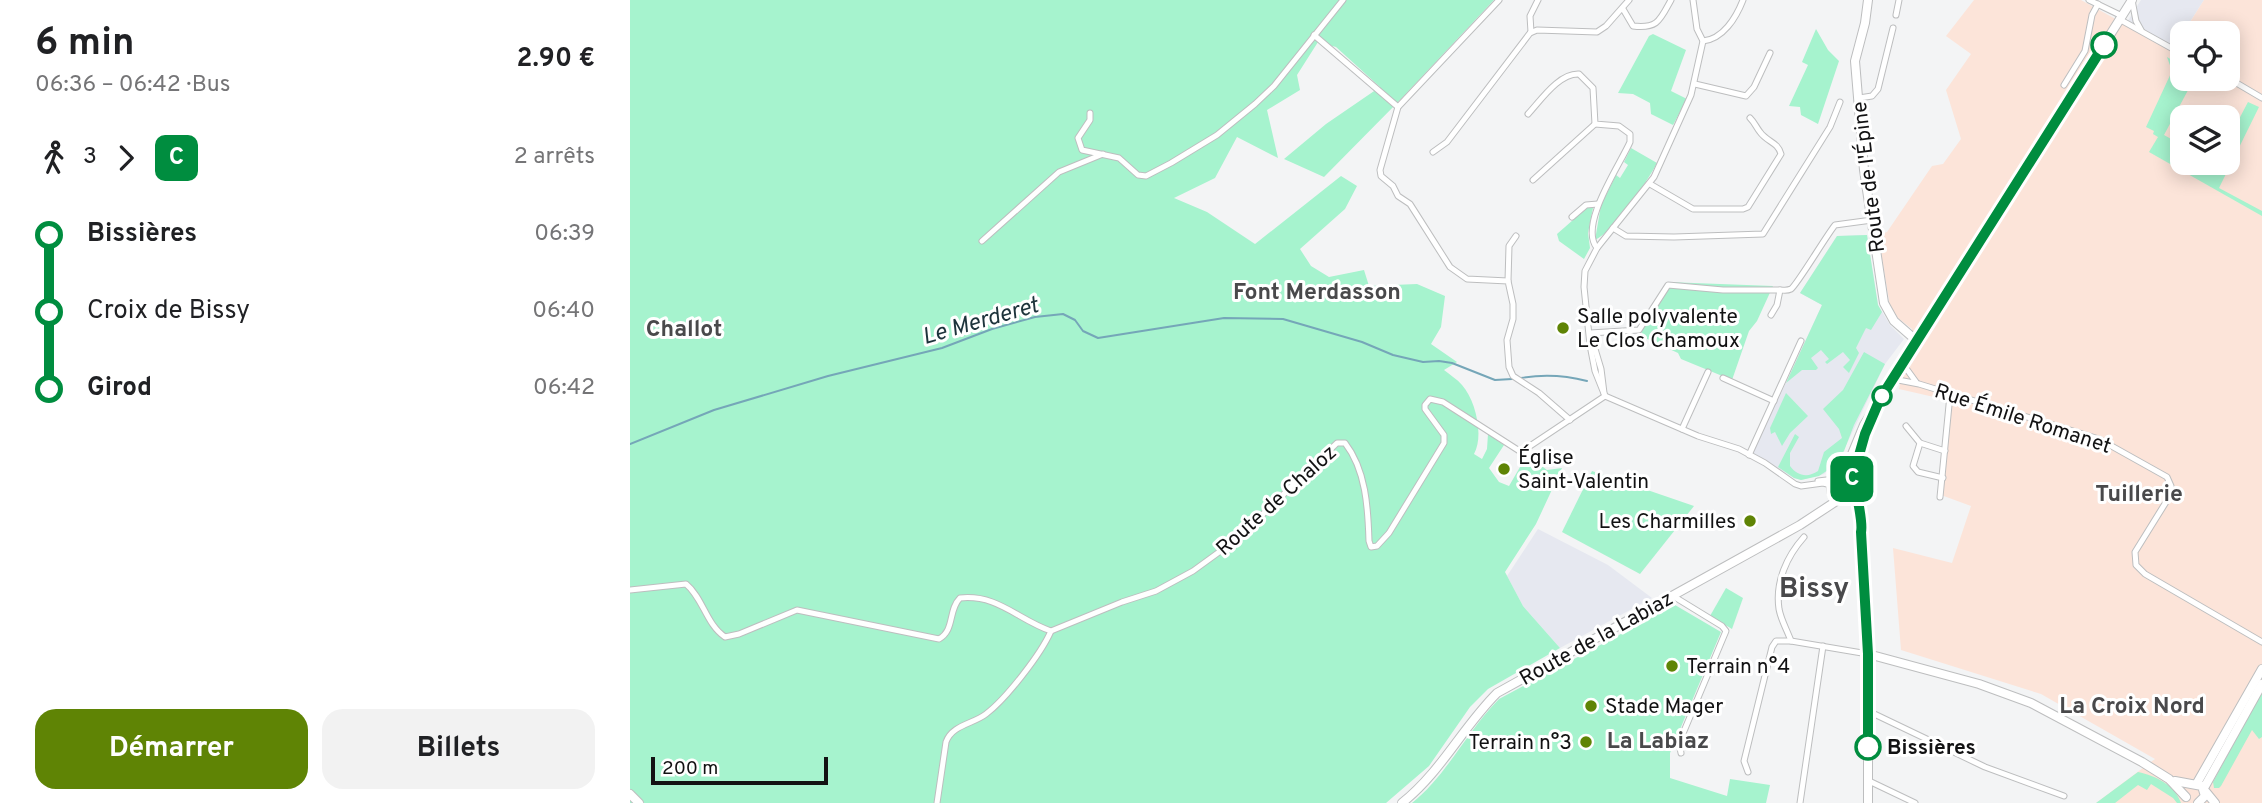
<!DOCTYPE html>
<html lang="fr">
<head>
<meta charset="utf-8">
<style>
	:root { --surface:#fff; --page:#f2f2f2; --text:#202124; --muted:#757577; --accent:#5f8405 }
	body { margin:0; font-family:Overpass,sans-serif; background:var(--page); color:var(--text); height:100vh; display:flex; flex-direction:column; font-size:26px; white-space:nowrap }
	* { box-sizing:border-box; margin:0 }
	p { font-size:23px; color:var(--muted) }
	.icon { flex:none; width:38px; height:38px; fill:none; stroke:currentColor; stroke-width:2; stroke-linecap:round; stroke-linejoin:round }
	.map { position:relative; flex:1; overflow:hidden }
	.drawer { display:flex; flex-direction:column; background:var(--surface); width:630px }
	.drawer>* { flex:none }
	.badge { padding:0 14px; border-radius:10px; font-size:24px; line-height:46px }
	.controls { position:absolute; left:1540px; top:21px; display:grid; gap:14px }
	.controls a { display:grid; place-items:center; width:70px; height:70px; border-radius:14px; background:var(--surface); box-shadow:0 4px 18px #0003; font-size:35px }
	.scale { position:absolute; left:21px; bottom:18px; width:177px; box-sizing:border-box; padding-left:7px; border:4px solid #121213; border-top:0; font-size:19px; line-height:24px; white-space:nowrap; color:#121213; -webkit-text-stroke:5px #fff; paint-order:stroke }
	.map>.badge { position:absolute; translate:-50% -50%; box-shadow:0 0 0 4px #fff }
	.legs { display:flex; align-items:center; gap:10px; height:77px; padding:0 35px; font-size:23px }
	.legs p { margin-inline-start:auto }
	.overview { display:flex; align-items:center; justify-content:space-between; height:119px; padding:0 35px }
	h1 { font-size:38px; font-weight:700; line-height:52px }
	.cta { display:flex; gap:14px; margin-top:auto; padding:14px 35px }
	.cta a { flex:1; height:80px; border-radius:21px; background:var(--accent); color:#fff; font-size:28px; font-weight:700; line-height:80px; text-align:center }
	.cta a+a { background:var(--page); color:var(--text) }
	ul { padding:0 35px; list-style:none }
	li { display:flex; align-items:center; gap:24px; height:77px; font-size:26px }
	li i { display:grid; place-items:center; width:10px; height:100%; margin:0 9px; background:currentColor }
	li i::after { content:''; width:18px; height:18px; margin:-9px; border:5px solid; border-radius:50%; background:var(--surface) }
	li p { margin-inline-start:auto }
	li:first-child i { background:linear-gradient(#0000 50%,currentColor 0) }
	li:last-child i { background:linear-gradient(currentColor 50%,#0000 0) }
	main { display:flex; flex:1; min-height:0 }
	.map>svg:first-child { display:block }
</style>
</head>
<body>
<main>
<section class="drawer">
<div class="overview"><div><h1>6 min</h1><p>06:36 – 06:42 · Bus</p></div><b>2.90 €</b></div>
<div class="legs"><svg class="icon" aria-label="walk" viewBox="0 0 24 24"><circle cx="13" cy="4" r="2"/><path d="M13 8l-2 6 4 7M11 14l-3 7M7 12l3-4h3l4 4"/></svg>3<svg class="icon" aria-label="forward" viewBox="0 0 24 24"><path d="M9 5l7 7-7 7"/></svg><b class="badge" style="background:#008d3f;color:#fff">C</b><p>2 arrêts</p></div>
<ul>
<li><i style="color:#008d3f"></i><b>Bissières</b><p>06:39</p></li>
<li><i style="color:#008d3f"></i><span>Croix de Bissy</span><p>06:40</p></li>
<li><i style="color:#008d3f"></i><b>Girod</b><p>06:42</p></li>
</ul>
<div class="cta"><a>Démarrer</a><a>Billets</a></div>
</section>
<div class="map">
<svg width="1632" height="803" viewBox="0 0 1632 803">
	<rect width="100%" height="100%" fill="#f3f4f5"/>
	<g fill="#e6e8f0">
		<polygon points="1511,0 1574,0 1542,50 1496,24"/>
		<polygon points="1237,235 1248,305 1260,325 1274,339 1255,364 1210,458 1194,474 1171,480 1164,478 1123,453 1192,305 1170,293 1207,236"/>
		<polygon points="908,529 978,565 1022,598 930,648 893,606 877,576"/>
	</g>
	<path fill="#fce4d9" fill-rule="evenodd" d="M1344,0H1451L1542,50L1552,34V79H1598V33H1553L1574,0H1632V803H1466L1525,759L1411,694L1271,650L1263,548L1322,563L1341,506L1311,495L1317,400L1269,389L1282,329L1268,318L1260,306L1248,235L1257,232L1302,166L1313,164L1331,139L1316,90L1341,54L1316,36ZM1552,117H1598V163H1552Z"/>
	<g fill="#a6f3ce">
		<path d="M0,0H864L770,100L694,177L654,159L696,124L750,87L706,47L688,42L667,75L670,90L637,110L648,158L607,137L585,178L544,198L577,212L625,244L711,176L727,186L715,209L670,249L681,266L699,277L734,270L739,286L787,284L815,296L811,327L801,344L827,362L814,370C820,375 827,379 832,385C846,401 854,436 844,454L852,459L857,449L858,434L874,445L859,468L869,482L879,486L897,455L917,470L932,468L906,524L875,572L893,606L930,648L858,689L840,707L799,766L756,803H0Z"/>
		<polygon points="1186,29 1198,50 1209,61 1188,124 1171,115 1170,107 1159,106 1178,65 1172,62"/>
		<polygon points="1023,34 1056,50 1041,91 1057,99 1043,125 1021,114 1020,103 1003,94 988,93 1019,36"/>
		<polygon points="1537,57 1552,66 1552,79 1564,79 1534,135 1552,145 1552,163 1598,163 1598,140 1618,102 1629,107 1589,188 1632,211 1632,216 1519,152 1528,137 1523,134 1524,131 1516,127 1542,71"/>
		<path d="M1001,148L1027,163C1017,182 983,232 965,240L971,205L986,175L990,178L998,165L994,162Z"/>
		<polygon points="959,206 963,208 958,233 960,248 954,259 929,241 927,234"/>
		<polygon points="1237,235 1248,305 1252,312 1241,330 1236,328 1226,348 1229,353 1219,373 1213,367 1220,360 1213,352 1197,364 1195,362 1199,359 1191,350 1181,358 1188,368 1186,370 1172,370 1156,383 1192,305 1170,293 1207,236"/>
		<polygon points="1037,282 1143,286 1127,321 1119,331 1102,380 1051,359 1048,353 1015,338 1008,327"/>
		<path d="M1234,352L1255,364L1224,425L1214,451L1198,470L1189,476L1171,480L1164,478L1148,467L1165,434L1169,437L1160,453V466C1167,476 1178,478 1188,471L1194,452L1212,438L1209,429L1193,409L1213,390Z"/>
		<polygon points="1156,393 1178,416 1160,433 1152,446 1145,432 1141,434 1140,428"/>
		<polygon points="962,471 1064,506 1010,574 932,532"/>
		<polygon points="1096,588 1113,598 1102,629 1080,616"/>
		<path d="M1045,605L1091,632L1040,753V778L1097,796L1100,779L1140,785L1136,803H782C817,775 837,731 869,699Z"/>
		<polygon points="1632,691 1632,737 1629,739 1622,730 1591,786 1589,788 1584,788 1583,782"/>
		<path d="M1508,772C1526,776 1545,785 1551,803H1547L1543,798L1521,784L1517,790L1508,785L1485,803H1466Z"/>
	</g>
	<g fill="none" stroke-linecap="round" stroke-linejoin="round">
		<g stroke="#75a6b8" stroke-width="2">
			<path d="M891,378C914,374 934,375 957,381"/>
			<polyline points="0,444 84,410 198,376 312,348 362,329 405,317 433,314 445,320 453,331 468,338 594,318 653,319 732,342 763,355 793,362 809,361 822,363 865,380 882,379"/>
		</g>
		<defs>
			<g id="street">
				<polyline points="869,0 768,107 750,170 751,176 763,186 768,196 780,204 820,267 837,279 878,281 883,304 883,319 877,340 879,367 883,376 909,393 940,420"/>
				<polyline points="1459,0 1492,16"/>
				<polyline points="1502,0 1506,21 1511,30"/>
				<path d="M993,9L1003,26C1028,29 1030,20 1041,0"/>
				<polyline points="1266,15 1269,0"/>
				<polyline points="1489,19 1552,54"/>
				<polyline points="901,32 900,16 908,0"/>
				<polyline points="684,35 768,107"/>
				<path d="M1073,41C1093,39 1106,18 1113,0"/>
				<polyline points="1598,78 1632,98"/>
				<polyline points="1065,84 1116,96 1124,87 1140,53"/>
				<polyline points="1434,85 1455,51 1462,15 1468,4"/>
				<polyline points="1229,98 1242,96 1248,89 1263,28"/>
				<polyline points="460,113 460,120 448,138 452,150 489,158 508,175 516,176 541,163 587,135 625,104 644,86 713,0"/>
				<path d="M898,114C911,100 929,73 949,74L963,88L965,124L989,126L1000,134V142C990,165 948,225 967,248"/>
				<polyline points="803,152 817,142 900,33 907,30 967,32 976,26 999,0"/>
				<polyline points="903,180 965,124"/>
				<path d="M1020,184L1063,209H1113L1118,207L1151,154C1148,142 1137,142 1130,132C1126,127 1125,123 1120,118"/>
				<polyline points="942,217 956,205 968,204"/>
				<polyline points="983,228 996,236 1044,237 1133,234 1200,127 1210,102"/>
				<polyline points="352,241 429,172 473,154"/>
				<polyline points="878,281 879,246 886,236"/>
				<path d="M1150,290C1154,290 1157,291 1161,289C1167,285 1196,236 1205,225L1242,220"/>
				<polyline points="960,333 1009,330 1038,285 1093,290 1150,290 1147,305 1141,315"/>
				<polyline points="962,339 971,369 974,393"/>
				<polyline points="1273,364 1286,382"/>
				<polyline points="1093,378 1144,401"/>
				<polyline points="1263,379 1289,384 1469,439 1537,477 1541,486 1541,494 1505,552 1506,565 1515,574 1632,642"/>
				<polyline points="975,396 965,371 960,345 954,287 955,271 967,248 1024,177 1061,95 1073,41 1067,29 1063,0"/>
				<polyline points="975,396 1068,436 1109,449 1135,463 1165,484 1171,486 1193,483 1201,485"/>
				<polyline points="1276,426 1290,443 1315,451"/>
				<polyline points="1052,429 1078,372"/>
				<polyline points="1290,443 1283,466 1288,472 1313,478"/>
				<polyline points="1119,455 1171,341"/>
				<polyline points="1188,481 1205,479"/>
				<polyline points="1310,497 1320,395"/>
				<path d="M0,590L56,584C73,598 76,624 95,637L109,634L167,610L309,639C325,630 318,610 330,598C368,594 388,620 421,631L492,602L526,591L563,571L607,539L707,443H715C736,470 738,508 739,541L741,547L747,546L759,533L814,443V435L795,409V405L800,399L813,402L891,452L975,396"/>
				<polyline points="1043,596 1092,626 1096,631 1049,743 1051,753"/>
				<path d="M1161,641C1157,630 1151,620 1149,609C1145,582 1157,556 1174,537"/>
				<polyline points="1238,711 1355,767 1434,796"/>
				<polyline points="1118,772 1114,761 1142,647 1146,641 1161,641 1238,654"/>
				<polyline points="1239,781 1285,803"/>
				<path d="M307,803L316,742C322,725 343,724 356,714C376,699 411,654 421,631"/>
				<polyline points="1170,803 1193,646"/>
			</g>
			<g id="secondary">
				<polyline points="1238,0 1235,23 1225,61 1234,170 1254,303 1264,321 1288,342"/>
				<polyline points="1213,476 1234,425 1502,0"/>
				<circle cx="1213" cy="489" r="12"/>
				<polyline points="1221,479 1227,456"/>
				<polyline points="1225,494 1232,526 1231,532 1238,654 1238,803"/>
				<polyline points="1238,654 1349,684 1401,703 1512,762 1539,779 1556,797"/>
				<polyline points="1545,781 1572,786 1575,796 1568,803"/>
				<polyline points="1567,783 1632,669"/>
				<polyline points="1574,788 1632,684"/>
				<polyline points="1576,792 1585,803"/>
				<polyline points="0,794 9,803"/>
				<path d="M772,803C811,772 832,728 867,693L1170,525L1208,500"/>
			</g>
		</defs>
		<use href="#street" stroke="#bdbebf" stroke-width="7"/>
		<use href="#secondary" stroke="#bdbebf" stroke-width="10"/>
		<use href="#street" stroke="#fff" stroke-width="5"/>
		<use href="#secondary" stroke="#fff" stroke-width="8"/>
	</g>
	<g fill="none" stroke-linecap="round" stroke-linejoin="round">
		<defs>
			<path id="line-1" d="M1238,747V654L1231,532C1233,524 1226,486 1222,480L1235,434L1250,399L1474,45"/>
		</defs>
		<use href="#line-1" stroke="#fff" stroke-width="16"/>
		<use href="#line-1" stroke="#008d3f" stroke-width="10"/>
	</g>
	<g fill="#fff" stroke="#008d3f" stroke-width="3.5">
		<circle cx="1474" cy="45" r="12"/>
		<circle cx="1252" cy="396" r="9"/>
		<circle cx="1238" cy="747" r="12"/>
	</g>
	<g fill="#5f8405" stroke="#fff" stroke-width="2.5">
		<circle cx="933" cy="328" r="7"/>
		<circle cx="874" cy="469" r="7"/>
		<circle cx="1120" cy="521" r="7"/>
		<circle cx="1042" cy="666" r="7"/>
		<circle cx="961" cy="706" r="7"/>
		<circle cx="956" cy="742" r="7"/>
	</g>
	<g text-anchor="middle" stroke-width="6" stroke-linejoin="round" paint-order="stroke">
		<g font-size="21" fill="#121213" stroke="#fff">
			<text transform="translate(1238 177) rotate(-97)" y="7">Route de l'Épine</text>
			<text transform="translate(1393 418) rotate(18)" y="7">Rue Émile Romanet</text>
			<text transform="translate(646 500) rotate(-42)" y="7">Route de Chaloz</text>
			<text transform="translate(966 638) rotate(-29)" y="7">Route de la Labiaz</text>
		</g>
		<g font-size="21" fill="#121213" stroke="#fff" text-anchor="start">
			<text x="947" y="323">Salle polyvalente<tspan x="947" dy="24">Le Clos Chamoux</tspan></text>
			<text x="888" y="464">Église<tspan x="888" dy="24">Saint-Valentin</tspan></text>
			<text x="1106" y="528" text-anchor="end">Les Charmilles</text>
			<text x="1056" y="673">Terrain n°4</text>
			<text x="975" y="713">Stade Mager</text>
			<text x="942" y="749" text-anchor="end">Terrain n°3</text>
		</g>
		<g font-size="21" font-weight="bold" fill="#121213" stroke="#fff" text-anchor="start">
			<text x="1257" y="754">Bissières</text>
		</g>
		<g font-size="23" font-weight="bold" fill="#49494b" stroke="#fff">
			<text x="687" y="299">Font Merdasson</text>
			<text x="54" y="336">Challot</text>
			<text x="1509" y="501">Tuillerie</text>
			<text x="1502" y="713">La Croix Nord</text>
			<text x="1028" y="748">La Labiaz</text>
		</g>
		<g font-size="23" font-style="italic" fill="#1d333b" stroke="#fff">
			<text transform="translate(350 320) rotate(-16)" y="8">Le Merderet</text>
		</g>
		<g font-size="28" font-weight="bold" fill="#49494b" stroke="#fff">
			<text x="1184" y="597">Bissy</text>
		</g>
	</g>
</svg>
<div class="controls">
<a><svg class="icon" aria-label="locate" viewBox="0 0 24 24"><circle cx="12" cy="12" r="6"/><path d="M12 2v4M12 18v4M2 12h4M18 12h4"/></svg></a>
<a><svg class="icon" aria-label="layers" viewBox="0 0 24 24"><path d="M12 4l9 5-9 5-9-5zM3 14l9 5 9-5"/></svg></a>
</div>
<div class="scale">200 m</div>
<b class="badge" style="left:1222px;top:479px;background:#008d3f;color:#fff">C</b>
</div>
</main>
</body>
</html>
